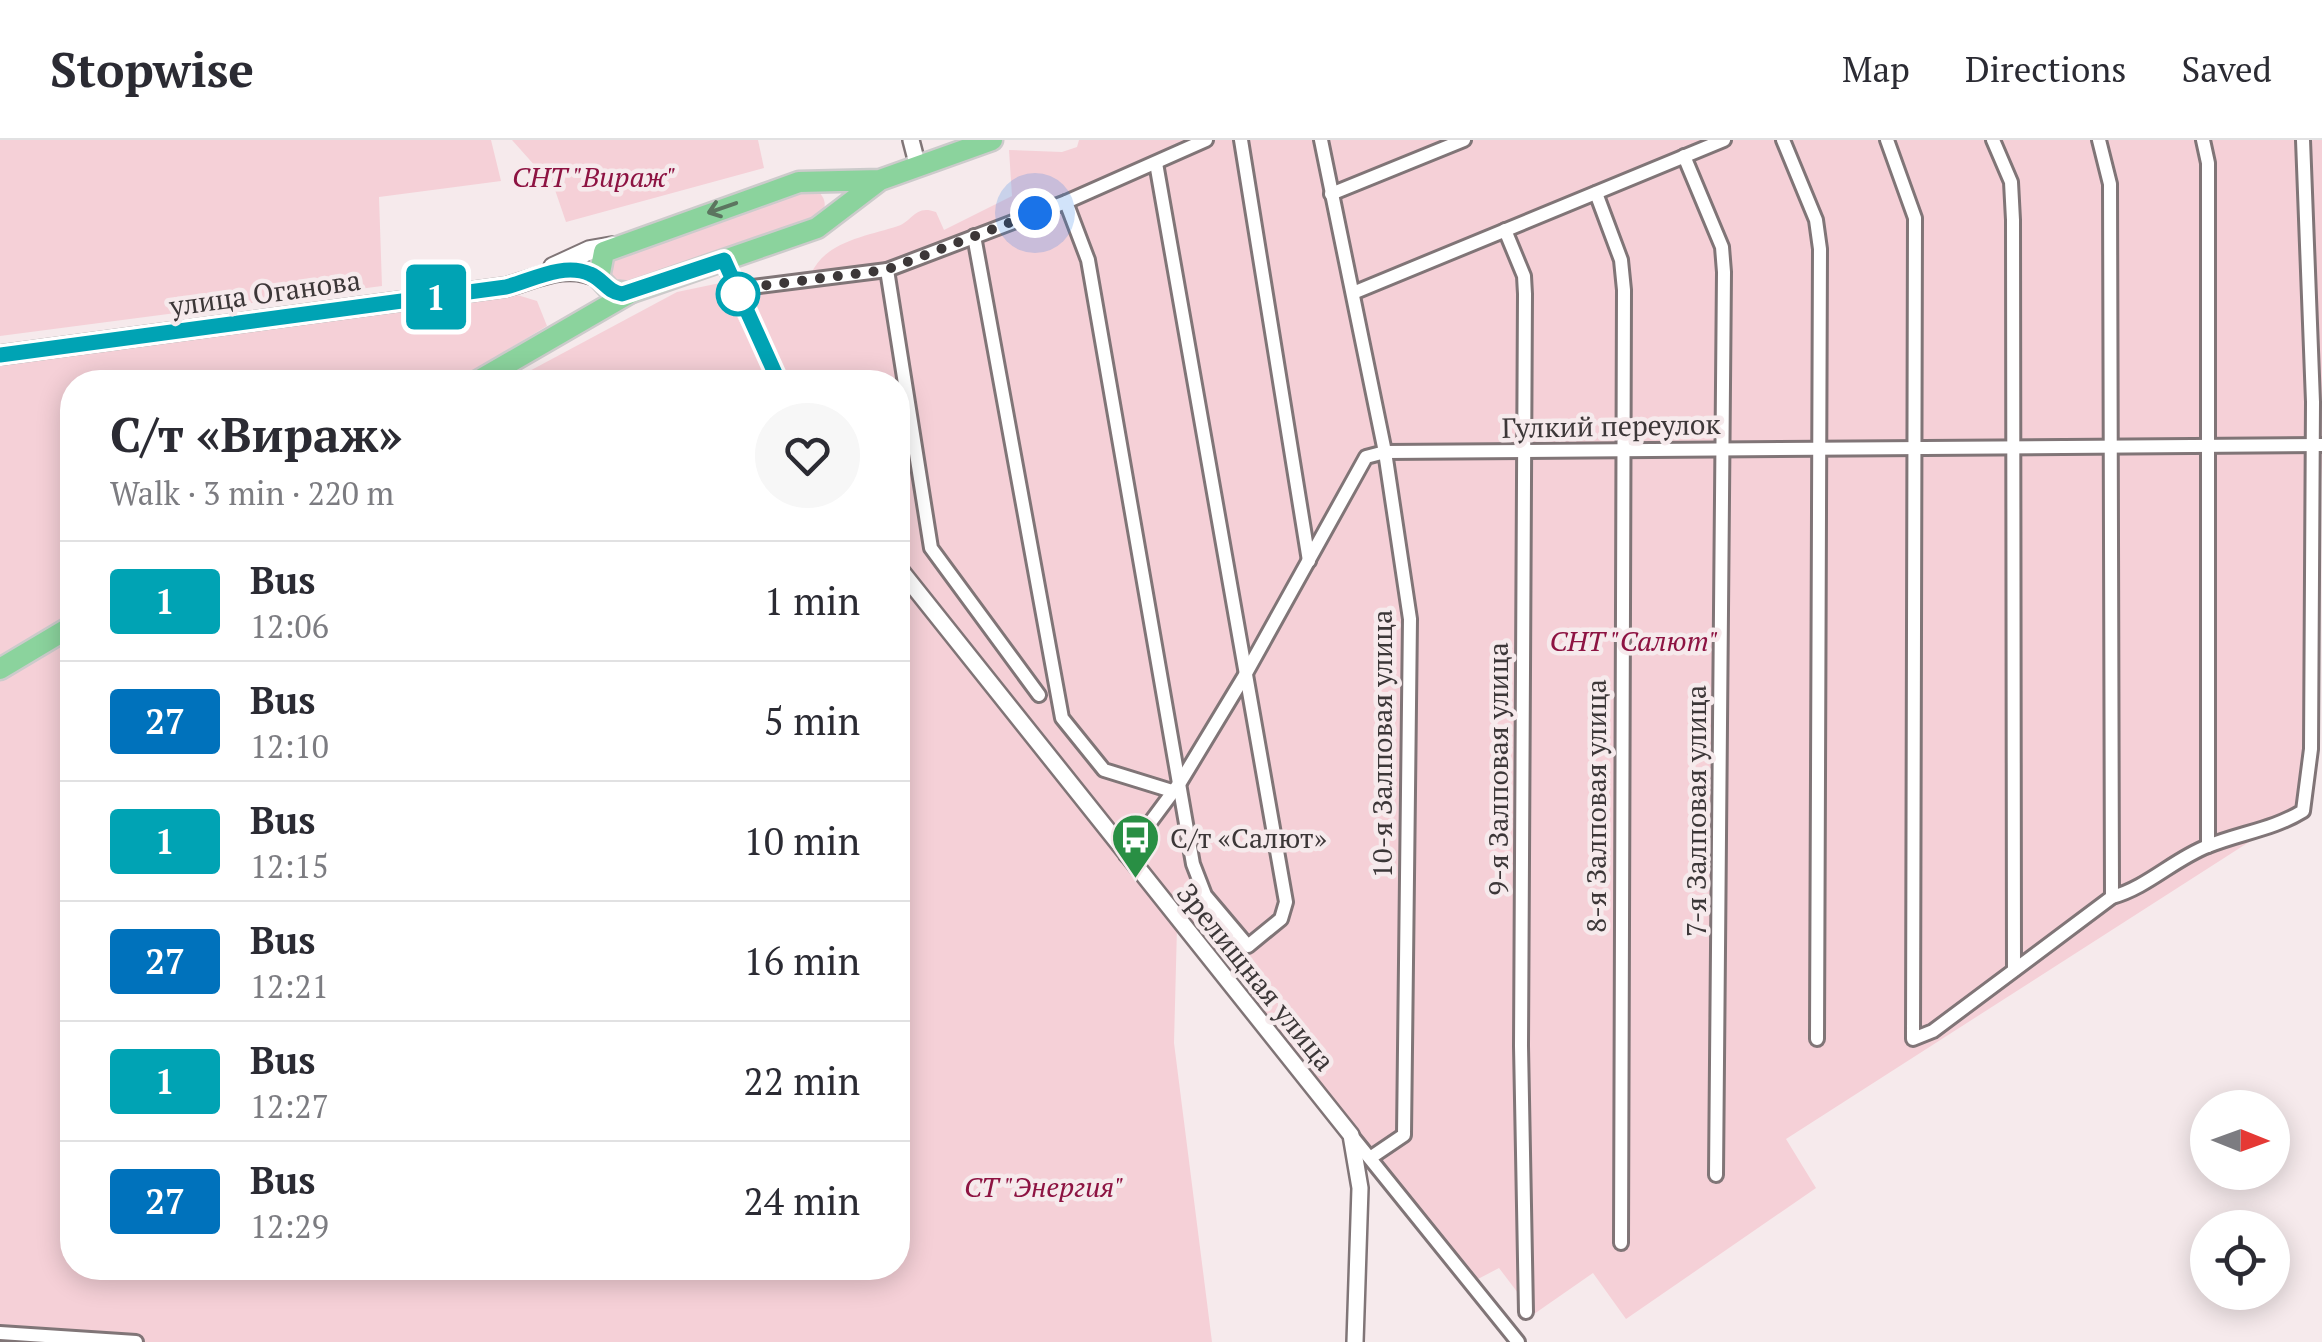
<!DOCTYPE html>
<html lang="en">
<head>
<meta charset="utf-8">
<style>
	:root { --surface:#fff; --page:#f7f7f7; --text:#2b2b33; --muted:#7c7c81; --line:#e1e1e2 }
	body { margin:0; font-family:"PT Serif",serif; background:var(--page); color:var(--text); height:100vh; display:flex; flex-direction:column; font-size:38px; white-space:nowrap }
	* { box-sizing:border-box; margin:0 }
	p { font-size:32px; color:var(--muted) }
	.icon { flex:none; width:55px; height:55px; fill:none; stroke:currentColor; stroke-width:2; stroke-linecap:round; stroke-linejoin:round }
	.map { position:relative; flex:1; overflow:hidden }
	.side { position:absolute; left:60px; top:230px; width:850px; height:910px; display:flex; flex-direction:column; background:var(--surface); border-radius:40px; box-shadow:0 5px 25px #0003 }
	.side>* { flex:none }
	.badge { padding:0 20px; border-radius:8px; font-size:35px; line-height:65px }
	.needle { width:65px; rotate:91deg }
	.buttons { position:absolute; left:2190px; top:950px; display:grid; gap:20px }
	.buttons a { display:grid; place-items:center; width:100px; height:100px; border-radius:50%; background:var(--surface); box-shadow:0 5px 25px #0003; font-size:50px }
	.you { position:absolute; width:50px; height:50px; margin:-25px; border:8px solid #fff; border-radius:50%; background:#1a73e8; box-shadow:0 0 0 15px #1a73e833 }
	.map>.badge { position:absolute; translate:-50% -50%; box-shadow:0 0 0 5px #fff }
	.round { display:grid; place-items:center; flex:none; width:105px; height:105px; border-radius:52px; background:var(--page) }
	.overview { display:flex; align-items:center; justify-content:space-between; height:170px; padding:0 50px }
	h1 { font-size:48px; font-weight:600; line-height:75px }
	ul { padding:0; list-style:none }
	li { display:flex; align-items:center; gap:30px; height:120px; padding:0 50px; border-top:2px solid var(--line) }
	li div { flex:1 }
	li b { display:block; font-size:38px }
	li em { font-style:normal }
	li .badge { min-width:110px; font-weight:700; text-align:center }
	header { display:flex; align-items:center; gap:60px; box-sizing:border-box; height:140px; padding:0 50px; background:var(--surface); border-bottom:2px solid var(--line) }
	header strong { font-size:48px }
	nav { display:flex; gap:55px; margin-inline-start:auto; font-size:35px }
	.map>svg:first-child { display:block }
</style>
</head>
<body>
<header>
<strong>Stopwise</strong>
<nav><a>Map</a><a>Directions</a><a>Saved</a></nav>
</header>
<div class="map">
<svg width="2322" height="1202" viewBox="0 0 2322 1202">
	<rect width="100%" height="100%" fill="#f6eaec"/>
	<g fill="#f5d0d7">
		<polygon points="0,0 491,0 501,41 379,57 382,146 0,196"/>
		<polygon points="512,0 758,0 764,28 566,82 554,47"/>
		<path d="M1079,0H2322V323L2302,668L1786,999L1816,1048L1626,1179L1593,1133L1534,1174L1499,1128L1478,1139L1181,777L898,418V242H781L739,146L811,134C825,101 868,96 898,86C913,81 915,64 936,72L944,90L1012,56L1009,10L1062,12L1077,7Z"/>
		<path d="M801,47L814,48C827,57 828,68 818,80L627,147L614,146L605,122Z"/>
		<polygon points="720,143 770,242 509,242 677,152"/>
		<polygon points="514,154 537,161 547,186 454,242 72,242 72,477 0,521 0,217"/>
		<polygon points="898,432 1177,787 1174,903 1212,1202 0,1202 0,537 72,493 72,1128 898,1128"/>
	</g>
	<g fill="none" stroke-linecap="round" stroke-linejoin="round">
		<defs>
			<g id="minor">
				<polyline points="1241,0 1309,421"/>
				<polyline points="1321,0 1385,312 1410,479 1404,995 1370,1018"/>
				<polyline points="1783,0 1816,80 1820,109 1817,899"/>
				<path d="M1887,0L1915,78L1913,899L1933,891L2112,757C2148,747 2174,719 2208,706C2240,693 2274,689 2303,671L2311,609L2313,262L2303,0"/>
				<polyline points="1993,0 2011,42 2013,80 2014,830"/>
				<polyline points="2099,0 2110,44 2112,757"/>
				<polyline points="2203,0 2208,23 2208,706"/>
				<polyline points="1684,16 1722,107 1724,132 1716,1035"/>
				<polyline points="1596,53 1621,120 1624,150 1621,1103"/>
				<polyline points="1331,54 1464,0"/>
				<polyline points="1066,62 1088,120 1193,724 1205,755 1248,806 1281,779 1286,762 1156,23"/>
				<polyline points="1505,90 1524,136 1525,154 1521,906 1526,1172"/>
				<polyline points="974,96 1062,578 1104,630 1172,651"/>
				<polyline points="887,130 931,408 1039,555"/>
				<polyline points="736,149 887,130 1066,62 1206,0"/>
				<polyline points="1353,153 1724,0"/>
				<polyline points="1126,715 1181,641 1245,535 1366,317 1385,312 2322,305"/>
				<polyline points="1351,995 1518,1202"/>
				<polyline points="0,1193 136,1202"/>
			</g>
			<g id="tertiary">
				<polyline points="911,0 918,27"/>
				<polyline points="723,120 779,242"/>
				<polyline points="898,427 1351,995 1360,1048 1355,1202"/>
			</g>
			<g id="secondary">
				<polyline points="553,127 590,110 613,106"/>
				<path d="M0,215L506,147C538,138 567,122 599,138"/>
			</g>
			<g id="primary">
				<polyline points="880,40 799,42 604,112 599,138 611,151 629,153 817,88 880,40 992,0"/>
				<polyline points="476,242 628,154"/>
				<polyline points="0,529 72,486"/>
			</g>
		</defs>
		<use href="#minor" stroke="#807577" stroke-width="18"/>
		<use href="#tertiary" stroke="#807577" stroke-width="20"/>
		<use href="#secondary" stroke="#807577" stroke-width="22"/>
		<use href="#primary" stroke="#cccbcb" stroke-width="25"/>
		<use href="#minor" stroke="#fff" stroke-width="12"/>
		<use href="#tertiary" stroke="#fff" stroke-width="15"/>
		<use href="#secondary" stroke="#fff" stroke-width="18"/>
		<use href="#primary" stroke="#8bd39d" stroke-width="20"/>
	</g>
	<defs><path id="oneway-shaft" d="M-6 0H5M1.5-3L5.5 0L1.5 3" fill="none" stroke-width="1.6" stroke-linecap="round" stroke-linejoin="round" transform="scale(2.5)"/></defs>
	<use stroke="#5c7560" href="#oneway-shaft" transform="translate(722 68) rotate(161)"/>
	<g fill="none" stroke-linecap="round" stroke-linejoin="round">
		<defs>
			<path id="line" d="M0,215L506,147C532,140 564,122 590,134C604,140 606,151 622,154L724,120L779,242"/>
		</defs>
		<use href="#line" stroke="#fff" stroke-width="22"/>
		<use href="#line" stroke="#00a3b4" stroke-width="15"/>
		<polyline stroke="#3c3738" stroke-width="10" stroke-dasharray="0 18" points="738,154 736,149 886,130 1035,73"/>
	</g>
	<defs>
		<symbol id="bus-pin" viewBox="-11 -11 22 30"><path d="M0 17L-7.5 6A9.5 9.5 0 1 1 7.5 6Z" fill="#298f44" stroke="#f6eaec"/><path d="M-5-6H5V4H4V6H2V4H-2V6H-4V4H-5ZM-3.5-4V0h7V-4ZM-3.5 1.2v1.5H-2V1.2ZM2 1.2v1.5H3.5V1.2Z" fill="#fff"/></symbol>
	</defs>
	<g fill-rule="evenodd">
		<use href="#bus-pin" x="1108" y="670" width="55" height="75"/>
	</g>
	<circle fill="#fff" stroke="#00a3b4" stroke-width="5" cx="738" cy="154" r="20"/>
	<g text-anchor="middle" stroke-width="9" stroke-linejoin="round" paint-order="stroke">
		<g font-size="28" font-style="italic" fill="#8d1342" stroke="#f6eaec">
			<text x="594" y="47">СНТ "Вираж"</text>
			<text x="1634" y="511">СНТ "Салют"</text>
			<text x="1044" y="1057">СТ "Энергия"</text>
		</g>
		<g font-size="28" fill="#3c3738" stroke="#f6eaec">
			<text transform="translate(265 153) rotate(-8)" y="10">улица Оганова</text>
			<text transform="translate(1611 286) rotate(-1)" y="10">Гулкий переулок</text>
			<text transform="translate(1382 604) rotate(-90)" y="10">10-я Залповая улица</text>
			<text transform="translate(1498 629) rotate(-90)" y="10">9-я Залповая улица</text>
			<text transform="translate(1596 666) rotate(-90)" y="10">8-я Залповая улица</text>
			<text transform="translate(1696 671) rotate(-90)" y="10">7-я Залповая улица</text>
			<text transform="translate(1256 837) rotate(51)" y="10">Зрелищная улица</text>
		</g>
		<g font-size="28" fill="#3c3738" stroke="#f6eaec" text-anchor="start">
			<text x="1170" y="708">С/т «Салют»</text>
		</g>
	</g>
</svg>
<div class="buttons">
<a><svg class="needle" viewBox="-14 -14 28 28"><path d="M0-13l5 13h-10z" fill="#e53935"/><path d="M0 13l5-13h-10z" fill="#7c7c81"/></svg></a>
<a><svg class="icon" aria-label="locate" viewBox="0 0 24 24"><circle cx="12" cy="12" r="6"/><path d="M12 2v4M12 18v4M2 12h4M18 12h4"/></svg></a>
</div>
<div class="you" style="left:1035px;top:73px"></div>
<b class="badge" style="left:436px;top:157px;background:#00a3b4;color:#fff">1</b>
<section class="side">
<div class="overview"><div><h1>С/т «Вираж»</h1><p>Walk · 3 min · 220 m</p></div><a class="round"><svg class="icon" aria-label="heart" viewBox="0 0 24 24"><path d="M12 20l-8-8c-3-5 5-10 8-4 3-6 11-1 8 4z"/></svg></a></div>
<ul>
<li><span class="badge" style="background:#00a3b4;color:#fff">1</span><div><b>Bus</b><p>12:06</p></div><em>1 min</em></li>
<li><span class="badge" style="background:#0072bc;color:#fff">27</span><div><b>Bus</b><p>12:10</p></div><em>5 min</em></li>
<li><span class="badge" style="background:#00a3b4;color:#fff">1</span><div><b>Bus</b><p>12:15</p></div><em>10 min</em></li>
<li><span class="badge" style="background:#0072bc;color:#fff">27</span><div><b>Bus</b><p>12:21</p></div><em>16 min</em></li>
<li><span class="badge" style="background:#00a3b4;color:#fff">1</span><div><b>Bus</b><p>12:27</p></div><em>22 min</em></li>
<li><span class="badge" style="background:#0072bc;color:#fff">27</span><div><b>Bus</b><p>12:29</p></div><em>24 min</em></li>
</ul>
</section>
</div>
</body>
</html>
